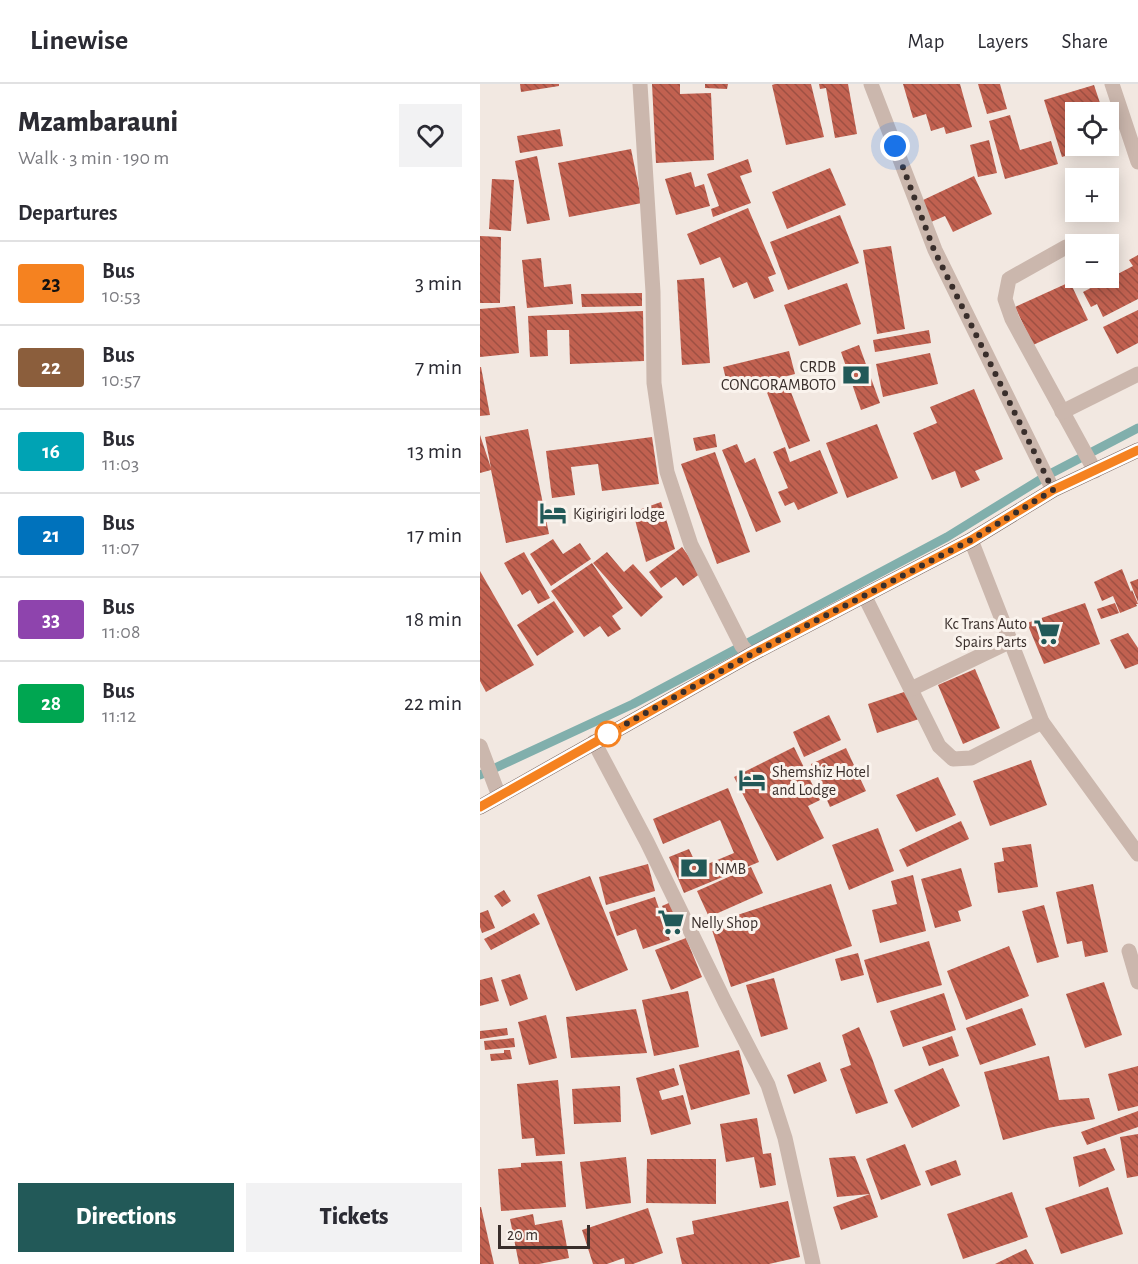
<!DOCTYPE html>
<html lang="en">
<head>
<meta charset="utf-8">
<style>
	:root { --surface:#fff; --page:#f2f2f3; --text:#2b2b33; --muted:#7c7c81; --line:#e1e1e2; --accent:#225958 }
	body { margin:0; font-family:"Alegreya Sans",sans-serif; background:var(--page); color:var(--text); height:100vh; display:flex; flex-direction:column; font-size:22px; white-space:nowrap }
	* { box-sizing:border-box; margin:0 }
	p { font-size:20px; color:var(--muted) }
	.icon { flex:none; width:33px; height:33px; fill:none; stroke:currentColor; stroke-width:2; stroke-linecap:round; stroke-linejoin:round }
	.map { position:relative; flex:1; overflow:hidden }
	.side { display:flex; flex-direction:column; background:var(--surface); width:480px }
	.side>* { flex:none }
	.badge { padding:0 12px; border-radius:4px; font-size:21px; line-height:39px }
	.controls { position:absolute; left:585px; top:18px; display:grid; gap:12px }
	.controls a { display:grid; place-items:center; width:54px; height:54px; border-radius:0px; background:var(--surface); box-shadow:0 3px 15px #0003; font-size:30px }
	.scale { position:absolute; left:18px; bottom:15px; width:92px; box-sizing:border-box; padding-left:6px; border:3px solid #392e2b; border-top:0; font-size:16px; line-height:21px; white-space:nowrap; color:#392e2b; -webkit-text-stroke:4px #faf3ed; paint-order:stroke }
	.you { position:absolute; width:30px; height:30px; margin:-15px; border:4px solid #fff; border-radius:50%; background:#1a73e8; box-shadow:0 0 0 9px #1a73e833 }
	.map>.badge { position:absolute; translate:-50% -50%; box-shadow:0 0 0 3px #fff }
	h2 { padding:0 18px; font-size:22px; line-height:54px }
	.round { display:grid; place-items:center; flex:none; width:63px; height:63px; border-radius:0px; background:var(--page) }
	.headline { display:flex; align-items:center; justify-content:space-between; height:102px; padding:0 18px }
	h1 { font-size:28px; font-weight:800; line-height:45px }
	.action { display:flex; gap:12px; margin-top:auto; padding:12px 18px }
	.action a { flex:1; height:69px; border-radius:0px; background:var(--accent); color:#fff; font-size:24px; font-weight:800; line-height:69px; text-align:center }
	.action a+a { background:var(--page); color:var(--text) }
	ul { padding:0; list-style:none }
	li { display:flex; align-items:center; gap:18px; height:84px; padding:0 18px; border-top:2px solid var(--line) }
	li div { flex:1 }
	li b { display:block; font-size:22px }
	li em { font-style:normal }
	li .badge { min-width:66px; font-weight:700; text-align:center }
	header { display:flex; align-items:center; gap:36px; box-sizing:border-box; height:84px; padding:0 30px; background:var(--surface); border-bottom:2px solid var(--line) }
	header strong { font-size:28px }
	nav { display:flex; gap:33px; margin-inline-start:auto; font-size:21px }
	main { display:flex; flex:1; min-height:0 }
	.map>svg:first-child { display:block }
</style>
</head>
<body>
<header>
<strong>Linewise</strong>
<nav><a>Map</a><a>Layers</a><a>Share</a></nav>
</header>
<main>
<section class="side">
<div class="headline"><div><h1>Mzambarauni</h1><p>Walk · 3 min · 190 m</p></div><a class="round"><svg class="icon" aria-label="heart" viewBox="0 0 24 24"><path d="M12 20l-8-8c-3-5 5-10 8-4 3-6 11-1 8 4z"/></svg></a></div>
<h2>Departures</h2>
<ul>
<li><span class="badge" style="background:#f58220;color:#111">23</span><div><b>Bus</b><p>10:53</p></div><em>3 min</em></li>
<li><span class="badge" style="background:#8b5e3c;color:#fff">22</span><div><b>Bus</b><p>10:57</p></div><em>7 min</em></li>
<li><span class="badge" style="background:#00a3b4;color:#fff">16</span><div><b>Bus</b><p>11:03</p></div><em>13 min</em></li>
<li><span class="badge" style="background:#0072bc;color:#fff">21</span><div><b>Bus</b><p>11:07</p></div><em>17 min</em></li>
<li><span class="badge" style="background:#8e44ad;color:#fff">33</span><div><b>Bus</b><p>11:08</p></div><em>18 min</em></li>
<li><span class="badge" style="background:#00a651;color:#fff">28</span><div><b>Bus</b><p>11:12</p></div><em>22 min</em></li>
</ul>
<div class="action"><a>Directions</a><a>Tickets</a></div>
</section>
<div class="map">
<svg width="658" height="1180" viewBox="0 0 658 1180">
	<defs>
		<pattern id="building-back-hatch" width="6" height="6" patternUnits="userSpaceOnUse" patternTransform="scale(1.5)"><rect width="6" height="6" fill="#c16150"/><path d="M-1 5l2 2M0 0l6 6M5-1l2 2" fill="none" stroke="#9e5043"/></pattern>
	</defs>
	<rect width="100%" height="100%" fill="#f2e8e1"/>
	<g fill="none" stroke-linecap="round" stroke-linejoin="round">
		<polyline stroke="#81afac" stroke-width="9" points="0,691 153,620 262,562 467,453 566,392 658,344"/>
	</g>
	<g fill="url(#building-back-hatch)">
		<polygon points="40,0 79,0 79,2 41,8"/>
		<polygon points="172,0 200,0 200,10 231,9 234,76 176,79"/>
		<polygon points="225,0 248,0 247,5 225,4"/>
		<polygon points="295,0 331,0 344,53 306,61 292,1"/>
		<polygon points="339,0 368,0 377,50 355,54 346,4 340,5"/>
		<polygon points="423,0 480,0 492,43 466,50 464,43 451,47 446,30 433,34"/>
		<polygon points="498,0 520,0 527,25 507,30"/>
		<polygon points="614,1 623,28 596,28 596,62 618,62 582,73 564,16"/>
		<polygon points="530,31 540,66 571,57 578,80 525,95 509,37"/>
		<polygon points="80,45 83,62 40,69 37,52"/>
		<polygon points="509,56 517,89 498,93 490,61"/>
		<polygon points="151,65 162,119 89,133 78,79"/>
		<polygon points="57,72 70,136 47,140 35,77"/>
		<polygon points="268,75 272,88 260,92 271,119 233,133 231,125 239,122 227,90"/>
		<polygon points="350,84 366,121 307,145 292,108"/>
		<polygon points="211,88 215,103 224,100 230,122 196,131 185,95"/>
		<polygon points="494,92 512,130 473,148 465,132 451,138 441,117"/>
		<polygon points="12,95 34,96 31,147 9,145"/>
		<polygon points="268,124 296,190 288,193 294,207 274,215 267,198 253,204 240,173 220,181 207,150"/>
		<polygon points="360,131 379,179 308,206 290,158"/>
		<polygon points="0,152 21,153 20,219 0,219"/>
		<polygon points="411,162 425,245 397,250 383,166"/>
		<polygon points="658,171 658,215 623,233 617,220 611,223 603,208 653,182 649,176"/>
		<polygon points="61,174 64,203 91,200 93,220 47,224 42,176"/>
		<polygon points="224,194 230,279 202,281 197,196"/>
		<polygon points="590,198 608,236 553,261 535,223"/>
		<polygon points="367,199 381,240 319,262 304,221"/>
		<polygon points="162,209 162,222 102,223 101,210"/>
		<polygon points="35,222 39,269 0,273 0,225"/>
		<polygon points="658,226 658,259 637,270 623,243"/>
		<polygon points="163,227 164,277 90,280 89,246 67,246 68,272 50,273 48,232"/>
		<polygon points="449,246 451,259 395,268 393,256"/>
		<polygon points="379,261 400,319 381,326 361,268"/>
		<polygon points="309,267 315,290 249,307 243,283"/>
		<polygon points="450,269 458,300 403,313 396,280"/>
		<polygon points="0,283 1,283 10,331 0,332"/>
		<polygon points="307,298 330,357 309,365 286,306"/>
		<polygon points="494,305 523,375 495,387 500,396 481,404 475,387 452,396 433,349 457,339 450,323"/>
		<polygon points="397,340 418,394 367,414 346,359"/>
		<polygon points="48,345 69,450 26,459 11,386 0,389 0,351 11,384 5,353"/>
		<polygon points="235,350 237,363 216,367 213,354"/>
		<polygon points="172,353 179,400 122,407 118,380 91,383 95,411 72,414 66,367"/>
		<polygon points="257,360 265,379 275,374 301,438 276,448 242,366"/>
		<polygon points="305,363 310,378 340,366 358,409 318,426 314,418 305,422 298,408 308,404 293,368"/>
		<polygon points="235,368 270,468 237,480 201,380"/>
		<polygon points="181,418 195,465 166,478 153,428"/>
		<polygon points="73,455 83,470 100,459 111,475 71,502 50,470"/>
		<polygon points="202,463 221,489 203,502 196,493 181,504 169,488"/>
		<polygon points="44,468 70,514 58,520 50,506 42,511 24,479"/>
		<polygon points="127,468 144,488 153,480 183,513 161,533 113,479"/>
		<polygon points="112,479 143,524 132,532 141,545 128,553 120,542 104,553 71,507"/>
		<polygon points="642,485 651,508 652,506 658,520 656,520 657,522 640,529 633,512 622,517 614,498"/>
		<polygon points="0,487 54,581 6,608 0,597"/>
		<polygon points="658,495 658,518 650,498"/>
		<polygon points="74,517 94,548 57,572 37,541"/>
		<polygon points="605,519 620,560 564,580 547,539"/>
		<polygon points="635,519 639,529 621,535 617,525"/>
		<polygon points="648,549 658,564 658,580 645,585 630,556"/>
		<polygon points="495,585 520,644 483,660 458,601"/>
		<polygon points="430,606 439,635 397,649 388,620"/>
		<polygon points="349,631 361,656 324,673 313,648"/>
		<polygon points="314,663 340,716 328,722 344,754 297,777 254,693"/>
		<polygon points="366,664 386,707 350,723 331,680"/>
		<polygon points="551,676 567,721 510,742 493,697"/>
		<polygon points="458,693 476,731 436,748 416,711"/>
		<polygon points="248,704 279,778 204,809 189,773 209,765 218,784 254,769 240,736 183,760 173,735"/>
		<polygon points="481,737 489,755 427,783 419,766"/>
		<polygon points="398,744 414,787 369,806 352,761"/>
		<polygon points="551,760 558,803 518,809 514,779 524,777 522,764"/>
		<polygon points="168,780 175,807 126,821 119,793"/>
		<polygon points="271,783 283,809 229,833 217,807"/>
		<polygon points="481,784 492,822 478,827 481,837 455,844 441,795"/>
		<polygon points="433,791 446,847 400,859 392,826 417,820 411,797"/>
		<polygon points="110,792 148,886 96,907 57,811"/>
		<polygon points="351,800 372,862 251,903 230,840"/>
		<polygon points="613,800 628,868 605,873 602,857 587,860 576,808"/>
		<polygon points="24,806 31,817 22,823 14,812"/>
		<polygon points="175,813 190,856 163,865 156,845 137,852 129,828"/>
		<polygon points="191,818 199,842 191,845 182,822"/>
		<polygon points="564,821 579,873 557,879 542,827"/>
		<polygon points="8,826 15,844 2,849 0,843 0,829"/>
		<polygon points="54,829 60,840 11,866 4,855"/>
		<polygon points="206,854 222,893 191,906 175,866"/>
		<polygon points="449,857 462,901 397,919 384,876"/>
		<polygon points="529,862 549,912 486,936 467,887"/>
		<polygon points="378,869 384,891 361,897 355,875"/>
		<polygon points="40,890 48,915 30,922 21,896"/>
		<polygon points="12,893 19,917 0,922 0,896"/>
		<polygon points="294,894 308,945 281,953 266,901"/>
		<polygon points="624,898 642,951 605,964 586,910"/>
		<polygon points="208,907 219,963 174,972 162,916"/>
		<polygon points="464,909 476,946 423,963 410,927"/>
		<polygon points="542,924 556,961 500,981 486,944"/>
		<polygon points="156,925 167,969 91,974 86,933"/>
		<polygon points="66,931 77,974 49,981 38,938"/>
		<polygon points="379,943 392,974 408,1019 376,1030 360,985 371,981 362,951"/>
		<polygon points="27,944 28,951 0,955 0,947"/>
		<polygon points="472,952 479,972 449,982 442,963"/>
		<polygon points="34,954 35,963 5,966 4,957"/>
		<polygon points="24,966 30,966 32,975 11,977 10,970 24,969"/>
		<polygon points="259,966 270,1010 211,1026 199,981"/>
		<polygon points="569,972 579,1016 609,1014 615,1035 568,1044 523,1056 504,988"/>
		<polygon points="340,978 347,997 314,1010 307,991"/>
		<polygon points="658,982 658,1022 638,1027 628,990"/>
		<polygon points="194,984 199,1001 179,1007 182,1016 203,1011 211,1040 171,1051 156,994"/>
		<polygon points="463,984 480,1022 432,1044 414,1006"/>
		<polygon points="78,996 85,1070 56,1072 54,1054 42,1055 37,1000"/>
		<polygon points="140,1002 141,1038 94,1040 92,1005"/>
		<polygon points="658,1027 658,1043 607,1061 601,1048"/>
		<polygon points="277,1034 283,1070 291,1069 296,1101 280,1104 274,1073 246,1078 240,1040"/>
		<polygon points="658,1050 658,1092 647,1094 640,1053"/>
		<polygon points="425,1060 441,1101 401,1116 386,1075"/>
		<polygon points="625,1064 635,1086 599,1103 593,1073"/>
		<polygon points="375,1072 390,1110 398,1133 361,1146 353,1123 390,1110 357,1113 349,1074"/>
		<polygon points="146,1073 151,1119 106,1125 100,1078"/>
		<polygon points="167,1075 236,1075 236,1120 166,1119"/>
		<polygon points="476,1076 481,1091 451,1102 445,1087"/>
		<polygon points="82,1077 86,1123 21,1127 18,1085 41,1083 41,1079"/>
		<polygon points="628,1103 643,1150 581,1170 565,1124"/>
		<polygon points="532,1108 548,1153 483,1175 467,1130"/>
		<polygon points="308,1117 320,1173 289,1180 202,1180 196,1154 214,1150 212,1137"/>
		<polygon points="0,1123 1,1123 14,1180 0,1180"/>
		<polygon points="168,1124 183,1169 153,1180 145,1180 144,1174 127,1180 113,1180 102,1146"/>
		<polygon points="53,1130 55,1141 82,1136 89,1174 59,1180 39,1180 30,1135"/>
		<polygon points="546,1165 554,1180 515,1180"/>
	</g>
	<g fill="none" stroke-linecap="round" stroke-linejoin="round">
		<g stroke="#cbb7ad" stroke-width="15">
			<polyline points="632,0 658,78"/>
			<polyline points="586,163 529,195 525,215 532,235 615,387"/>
			<polyline points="582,328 658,290"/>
			<polyline points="384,511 459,662 473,675 491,674 562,638"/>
			<polyline points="431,605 531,557"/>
		</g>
		<g stroke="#cbb7ad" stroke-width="15">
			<polyline points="160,0 173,208 174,299 187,388 211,461 262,562 270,571"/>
			<polyline points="391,0 455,166 573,406"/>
			<polyline points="491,456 562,638 658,770"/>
			<polyline points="114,658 167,758 245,918 288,1001 305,1054 333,1180"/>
			<polyline points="0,662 19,712"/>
			<polyline points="649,867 658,898"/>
		</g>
		<polyline stroke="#7a645d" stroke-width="15" points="0,723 270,571 491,456 573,406 658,366"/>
	</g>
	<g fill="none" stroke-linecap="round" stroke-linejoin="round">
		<defs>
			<polyline id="line" points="0,723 270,571 491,456 573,406 658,366"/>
		</defs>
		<use href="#line" stroke="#fff" stroke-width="14"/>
		<use href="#line" stroke="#f58220" stroke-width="9"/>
		<polyline stroke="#392e2b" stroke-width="6" stroke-dasharray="0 10.8" points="128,650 270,571 491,456 573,406 454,166 415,62"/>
	</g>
	<defs>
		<symbol id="bank-bare" viewBox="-9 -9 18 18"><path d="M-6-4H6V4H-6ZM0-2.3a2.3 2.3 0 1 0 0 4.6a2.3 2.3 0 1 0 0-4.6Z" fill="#225958" stroke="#faf3ed" stroke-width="2.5" paint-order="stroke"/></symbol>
		<symbol id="hotel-bare" viewBox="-9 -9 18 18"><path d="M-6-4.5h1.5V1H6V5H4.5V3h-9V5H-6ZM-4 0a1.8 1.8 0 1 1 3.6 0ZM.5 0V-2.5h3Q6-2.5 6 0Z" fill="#225958" stroke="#faf3ed" stroke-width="2.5" paint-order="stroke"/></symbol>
		<symbol id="supermarket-bare" viewBox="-9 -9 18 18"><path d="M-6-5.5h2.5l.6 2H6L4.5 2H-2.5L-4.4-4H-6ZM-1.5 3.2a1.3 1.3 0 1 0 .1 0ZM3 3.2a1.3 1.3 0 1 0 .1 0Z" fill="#225958" stroke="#faf3ed" stroke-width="2.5" paint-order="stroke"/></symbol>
	</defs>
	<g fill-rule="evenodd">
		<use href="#bank-bare" x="357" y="272" width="38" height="38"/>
		<use href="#hotel-bare" x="54" y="410" width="38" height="38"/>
		<use href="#supermarket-bare" x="548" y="529" width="38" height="38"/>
		<use href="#hotel-bare" x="253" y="677" width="38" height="38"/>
		<use href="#bank-bare" x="195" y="765" width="38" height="38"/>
		<use href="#supermarket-bare" x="172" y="819" width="38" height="38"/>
	</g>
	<circle fill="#fff" stroke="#f58220" stroke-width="3" cx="128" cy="650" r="12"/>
	<g text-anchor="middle" stroke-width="6" stroke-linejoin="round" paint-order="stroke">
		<g font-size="16" fill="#392e2b" stroke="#faf3ed" text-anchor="start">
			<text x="356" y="288" text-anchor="end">CRDB<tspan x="356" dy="18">CONGORAMBOTO</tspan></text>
			<text x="93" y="435">Kigirigiri lodge</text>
			<text x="547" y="545" text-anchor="end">Kc Trans Auto<tspan x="547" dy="18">Spairs Parts</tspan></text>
			<text x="292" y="693">Shemshiz Hotel<tspan x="292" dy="18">and Lodge</tspan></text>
			<text x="234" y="790">NMB</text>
			<text x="211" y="844">Nelly Shop</text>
		</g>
	</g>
</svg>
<div class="controls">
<a><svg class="icon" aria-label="locate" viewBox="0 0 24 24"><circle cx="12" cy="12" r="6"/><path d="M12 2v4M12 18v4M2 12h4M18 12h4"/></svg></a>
<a>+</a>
<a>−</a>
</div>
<div class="scale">20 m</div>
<div class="you" style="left:415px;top:62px"></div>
</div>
</main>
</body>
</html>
